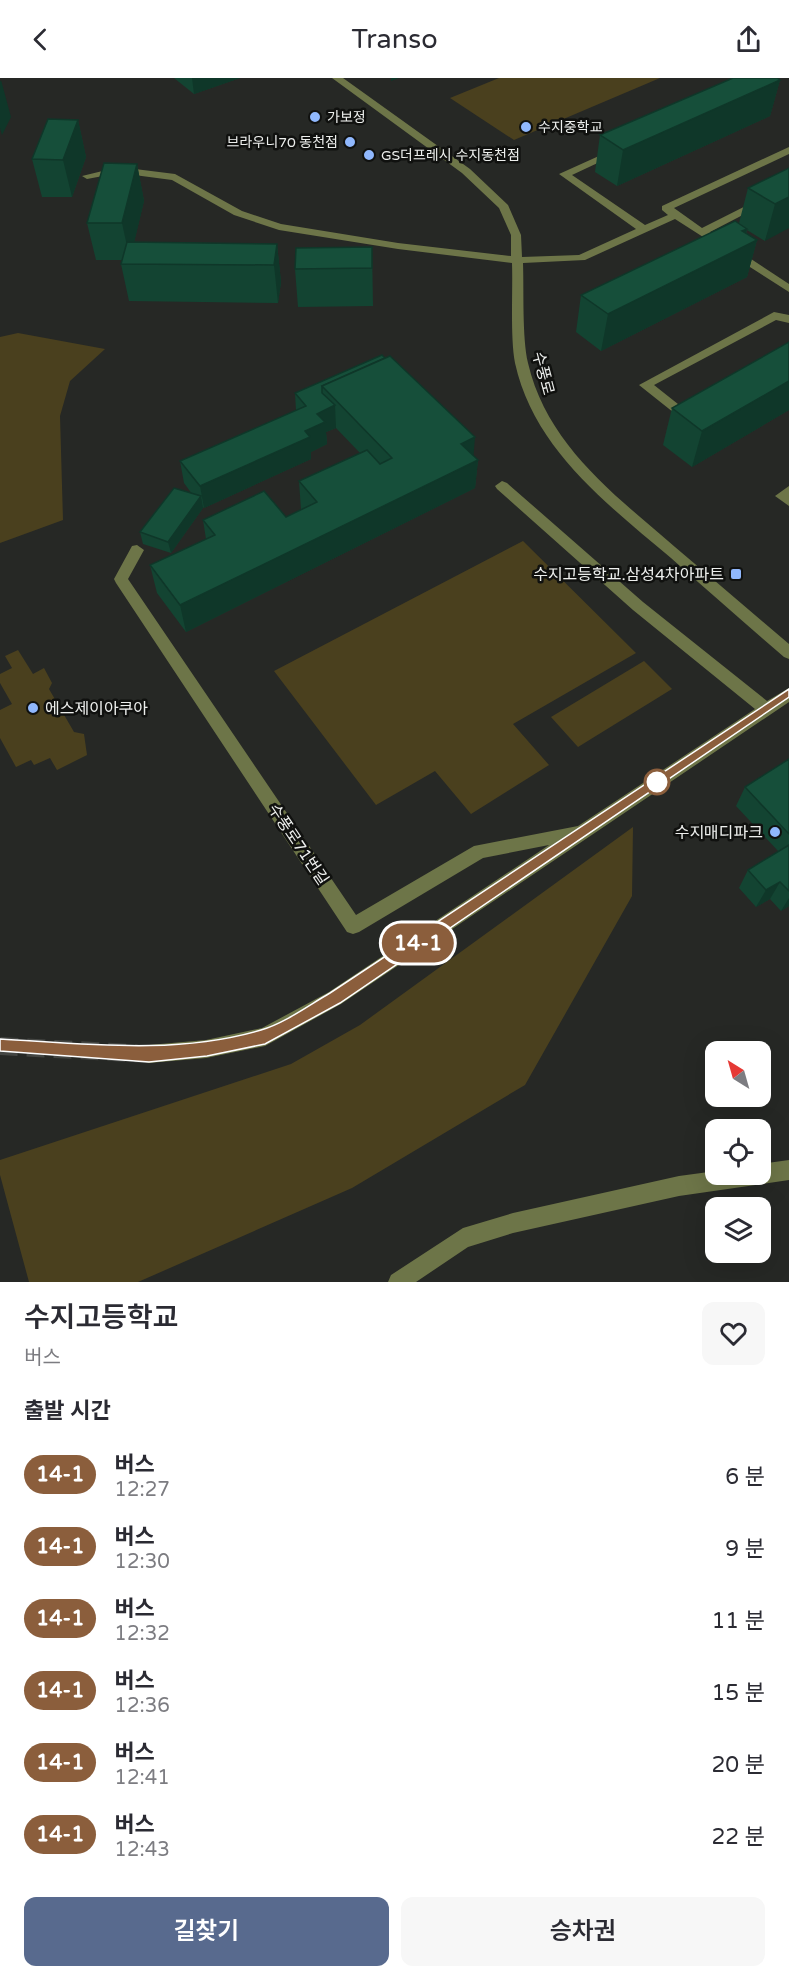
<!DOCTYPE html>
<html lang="ko">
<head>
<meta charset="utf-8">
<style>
	:root { --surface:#fff; --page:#f7f7f7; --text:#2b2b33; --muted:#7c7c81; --accent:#586a8e }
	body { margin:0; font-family:"Varela Round","Noto Sans KR",sans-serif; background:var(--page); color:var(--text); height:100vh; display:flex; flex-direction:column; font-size:22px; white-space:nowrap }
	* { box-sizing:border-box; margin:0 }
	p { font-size:20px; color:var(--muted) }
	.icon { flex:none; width:33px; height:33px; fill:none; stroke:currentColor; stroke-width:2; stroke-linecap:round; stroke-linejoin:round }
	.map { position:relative; height:1204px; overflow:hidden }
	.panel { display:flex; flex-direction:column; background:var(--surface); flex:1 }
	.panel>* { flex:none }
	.badge { padding:0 12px; border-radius:20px; font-size:21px; line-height:39px }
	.needle { width:39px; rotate:323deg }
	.controls { position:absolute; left:705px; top:963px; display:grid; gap:12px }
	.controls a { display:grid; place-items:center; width:66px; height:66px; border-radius:12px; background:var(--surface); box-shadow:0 6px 24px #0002; font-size:30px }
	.map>.badge { position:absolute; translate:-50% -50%; box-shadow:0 0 0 3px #fff }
	h2 { padding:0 24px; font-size:22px; line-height:54px }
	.round { display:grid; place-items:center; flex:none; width:63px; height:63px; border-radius:12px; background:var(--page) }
	.overview { display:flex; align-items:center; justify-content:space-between; height:102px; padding:0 24px }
	h1 { font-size:28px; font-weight:600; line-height:45px }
	.cta { display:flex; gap:12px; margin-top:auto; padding:12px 24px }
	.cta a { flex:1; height:69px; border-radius:12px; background:var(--accent); color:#fff; font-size:24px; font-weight:600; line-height:69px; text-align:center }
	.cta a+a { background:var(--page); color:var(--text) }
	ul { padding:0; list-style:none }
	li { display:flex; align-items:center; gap:18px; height:72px; padding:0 24px }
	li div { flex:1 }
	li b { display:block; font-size:22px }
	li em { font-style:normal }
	li .badge { min-width:66px; font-weight:700; text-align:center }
	header { display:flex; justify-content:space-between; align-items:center; height:78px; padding:0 24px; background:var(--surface); font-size:27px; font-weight:600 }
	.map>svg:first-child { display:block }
</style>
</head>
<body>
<header><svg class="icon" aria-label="back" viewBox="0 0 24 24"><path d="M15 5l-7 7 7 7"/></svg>Transo<svg class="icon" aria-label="share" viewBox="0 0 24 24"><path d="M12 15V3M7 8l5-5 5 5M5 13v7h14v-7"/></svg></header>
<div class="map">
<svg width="789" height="1204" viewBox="0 0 789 1204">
	<rect width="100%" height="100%" fill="#262825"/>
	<g fill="#4a401e">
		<polygon points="499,0 660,0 514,62 450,20"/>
		<polygon points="18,255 105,271 70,303 60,338 63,442 0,465 0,259"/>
		<polygon points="523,463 636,575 513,646 549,687 471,736 435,693 376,727 274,593"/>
		<polygon points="18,572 33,596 44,590 52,605 49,611 74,654 84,656 87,677 57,692 50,680 34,687 31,682 16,689 0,660 0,632 12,626 0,605 0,596 12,590 5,578"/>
		<polygon points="644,583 672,611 578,669 551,639"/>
		<polygon points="633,749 632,818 525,1007 352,1110 138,1204 29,1204 0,1097 0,1082 291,986 360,947"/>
	</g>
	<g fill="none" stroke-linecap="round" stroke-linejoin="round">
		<polyline stroke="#444643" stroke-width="18" stroke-dasharray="18 9" stroke-linecap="butt" points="0,968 149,976"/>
		<g fill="#6d7548" fill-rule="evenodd">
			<path d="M332,0H343L470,91L508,127L521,157L522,179L579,177L636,151L559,96L610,73L619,75L572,97L645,147L668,137L662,132V128L789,69V76L674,130L702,150L789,106V113L710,154L789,206V214L675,141L585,182L523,185C524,213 522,259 528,285C547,367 615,417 675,469C713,501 751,534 789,566V581L784,579C746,546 708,513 671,480C607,426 534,371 515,285C510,258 513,213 512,185L398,171L279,152L234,137L172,102L119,95L87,101L82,98L119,89L175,96L242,133L281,146L398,165L511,178V157L499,130L462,95Z"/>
			<polygon points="774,234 789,237 789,245 776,242 654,307 688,334 695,334 695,340 687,343 683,342 639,307"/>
			<polygon points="502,403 507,405 643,524 767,623 789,610 789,624 341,926 265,968 206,980 149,985 142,983 140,976 142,969 149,967 206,962 262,950 329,914 549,767 483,780 359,854 353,856 347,854 116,505 114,501 132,468 137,467 144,472 128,501 356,837 474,768 578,748 755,631 633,532 497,411 495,408"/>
			<polygon points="789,408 789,428 775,418"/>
			<polygon points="789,1082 789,1102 679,1118 513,1155 468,1169 416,1204 388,1204 391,1197 463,1150 513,1135 679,1098 716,1093 716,1096 760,1096 760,1086"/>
		</g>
	</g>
	<g fill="#134432">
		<polygon points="174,0 240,0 194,16"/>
		<polygon points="780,2 770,38 617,108 595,94 600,57"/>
		<polygon points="78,42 86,79 72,119 42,119 32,81"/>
		<polygon points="137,86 144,123 134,164 277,166 281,204 278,225 129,223 121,186 122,182 96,182 87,145"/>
		<polygon points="789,90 765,163 747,152 746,156 757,162 747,199 601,273 576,254 581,217 739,145 748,110"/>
		<polygon points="372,169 373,228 298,229 295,191"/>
		<polygon points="789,264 789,332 692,389 663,367 672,330"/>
		<polygon points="382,277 478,382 475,410 186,554 157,515 150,487 206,461 203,442 286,439 301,432 299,403 360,375 336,350 326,354 327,366 311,374 311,381 204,430 203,429 203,430 171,475 143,466 140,454 192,416 184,405 180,383 296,332 295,315"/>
		<polygon points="789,681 789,828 781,833 770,821 756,829 739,810 748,792 779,774 736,728 745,709"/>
	</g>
	<g fill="#0f3729">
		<polygon points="192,0 240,0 194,16"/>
		<polygon points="391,0 399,0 391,3"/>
		<polygon points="1,2 11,39 2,57 0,50 0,4"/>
		<polygon points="780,2 770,38 617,108 623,72"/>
		<polygon points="78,42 86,79 72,119 63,82"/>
		<polygon points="137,86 144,123 130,182 122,145"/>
		<polygon points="789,119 789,150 765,163 775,126"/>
		<polygon points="747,151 742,170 757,162 747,199 601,273 608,236"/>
		<polygon points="277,166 281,204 278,225 274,187"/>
		<polygon points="789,303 789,332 692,389 702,353"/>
		<polygon points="335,327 336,350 326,354 327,366 311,374 311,381 204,430 200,408 305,353 317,336"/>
		<polygon points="475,359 473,384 478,382 475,410 186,554 180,527 461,366"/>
		<polygon points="201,418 203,430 171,475 168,464"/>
		<polygon points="780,804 770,821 756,829 766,812"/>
		<polygon points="789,820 789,828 781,833"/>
	</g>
	<g fill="#164f3a" stroke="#0f3729" stroke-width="1.5">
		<polygon points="733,0 777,0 780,2 623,72 600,57"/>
		<polygon points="48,41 78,42 63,82 32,81"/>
		<polygon points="104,85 137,86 122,145 87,145"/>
		<polygon points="789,90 789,119 775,126 748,110"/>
		<polygon points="735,143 747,151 742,153 757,162 608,236 581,217"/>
		<polygon points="127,164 277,166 274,187 121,186"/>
		<polygon points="372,169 372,190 295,191 296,170"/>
		<polygon points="789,264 789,303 702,353 672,330"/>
		<polygon points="382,277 385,280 322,308 322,315 335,327 317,336 325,344 305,353 310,359 200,408 180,383 306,328 295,315"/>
		<polygon points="390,278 475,359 461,366 478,382 180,527 150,487 215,457 203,442 264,413 286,439 317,424 299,403 367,372 380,386 392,380 322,308"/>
		<polygon points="174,410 201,418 168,464 140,454"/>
		<polygon points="789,681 789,756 745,709"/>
		<polygon points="789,767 789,813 780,804 766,812 748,792"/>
	</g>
	<path fill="#8b5e3c" stroke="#fff" stroke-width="1.5" d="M789,611V619L340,925L265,966L207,978L149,984L0,973V961C87,966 176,977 261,952C285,945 309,927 330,915Z"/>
	<g fill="#90b8fd" stroke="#10110f" stroke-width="2">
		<circle cx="315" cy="39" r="6"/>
		<circle cx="526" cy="49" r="6"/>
		<circle cx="350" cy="64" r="6"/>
		<circle cx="369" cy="77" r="6"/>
		<rect x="730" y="490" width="12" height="12" rx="3"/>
		<circle cx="33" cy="630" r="6"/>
		<circle cx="775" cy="754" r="6"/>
	</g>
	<circle fill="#fff" stroke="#8b5e3c" stroke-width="3" cx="657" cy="704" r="12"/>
	<g text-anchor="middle" stroke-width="5" stroke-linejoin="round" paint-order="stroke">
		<g font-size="14" fill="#edefed" stroke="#10110f" text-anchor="start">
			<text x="327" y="44">가보정</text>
			<text x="538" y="54">수지중학교</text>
			<text x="338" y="69" text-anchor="end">브라우니70 동천점</text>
			<text x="381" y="82">GS더프레시 수지동천점</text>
		</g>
		<g font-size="16" fill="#edefed" stroke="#10110f">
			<text transform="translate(544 295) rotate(75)" y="6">수풍로</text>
			<text transform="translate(299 766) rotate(56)" y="6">수풍로71번길</text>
		</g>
		<g font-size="16" fill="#edefed" stroke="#10110f" text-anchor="end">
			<text x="724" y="502">수지고등학교.삼성4차아파트</text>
			<text x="45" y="636" text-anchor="start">에스제이아쿠아</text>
			<text x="763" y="760">수지매디파크</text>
		</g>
	</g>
</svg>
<div class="controls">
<a><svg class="needle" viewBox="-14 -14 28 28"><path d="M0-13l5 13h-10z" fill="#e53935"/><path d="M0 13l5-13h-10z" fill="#7c7c81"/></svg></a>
<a><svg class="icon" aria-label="locate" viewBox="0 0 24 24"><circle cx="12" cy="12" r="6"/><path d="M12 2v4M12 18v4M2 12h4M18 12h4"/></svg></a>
<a><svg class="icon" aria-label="layers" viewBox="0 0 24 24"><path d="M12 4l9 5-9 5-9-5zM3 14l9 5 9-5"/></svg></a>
</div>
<b class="badge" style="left:418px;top:865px;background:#8b5e3c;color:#fff">14-1</b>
</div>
<section class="panel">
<div class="overview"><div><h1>수지고등학교</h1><p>버스</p></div><a class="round"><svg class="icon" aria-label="heart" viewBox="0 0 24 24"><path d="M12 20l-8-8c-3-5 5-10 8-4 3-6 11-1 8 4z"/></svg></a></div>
<h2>출발 시간</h2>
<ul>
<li><span class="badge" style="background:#8b5e3c;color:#fff">14-1</span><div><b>버스</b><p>12:27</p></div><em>6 분</em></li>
<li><span class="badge" style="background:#8b5e3c;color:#fff">14-1</span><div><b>버스</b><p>12:30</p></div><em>9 분</em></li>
<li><span class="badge" style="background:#8b5e3c;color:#fff">14-1</span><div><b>버스</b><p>12:32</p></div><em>11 분</em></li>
<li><span class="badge" style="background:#8b5e3c;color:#fff">14-1</span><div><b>버스</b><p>12:36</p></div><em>15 분</em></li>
<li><span class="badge" style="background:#8b5e3c;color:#fff">14-1</span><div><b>버스</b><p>12:41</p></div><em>20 분</em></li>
<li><span class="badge" style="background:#8b5e3c;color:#fff">14-1</span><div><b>버스</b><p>12:43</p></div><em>22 분</em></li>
</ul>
<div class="cta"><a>길찾기</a><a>승차권</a></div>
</section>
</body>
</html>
